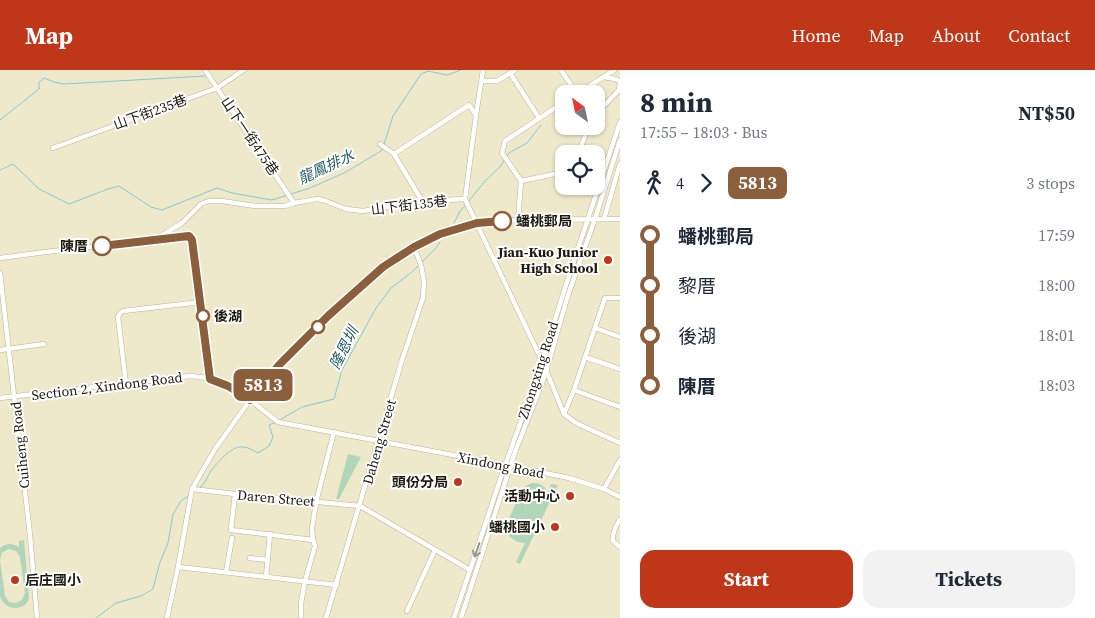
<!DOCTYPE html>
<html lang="en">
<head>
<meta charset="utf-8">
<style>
	:root { --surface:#fff; --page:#f2f2f3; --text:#1f2937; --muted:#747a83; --accent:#c03619 }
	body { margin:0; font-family:"Source Serif 4","Noto Sans TC",serif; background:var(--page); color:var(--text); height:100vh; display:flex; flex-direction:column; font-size:19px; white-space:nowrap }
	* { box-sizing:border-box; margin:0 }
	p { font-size:16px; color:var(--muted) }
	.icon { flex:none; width:28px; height:28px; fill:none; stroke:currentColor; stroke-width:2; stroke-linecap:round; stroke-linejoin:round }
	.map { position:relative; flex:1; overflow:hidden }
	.sheet { display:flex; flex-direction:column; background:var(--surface); width:475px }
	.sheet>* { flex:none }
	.badge { padding:0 10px; border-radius:8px; font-size:18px; line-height:32px }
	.needle { width:32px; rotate:327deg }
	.fabs { position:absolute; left:555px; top:15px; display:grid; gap:10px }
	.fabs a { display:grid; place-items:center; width:50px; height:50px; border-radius:10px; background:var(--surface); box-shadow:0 1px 4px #0004; font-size:25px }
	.map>.badge { position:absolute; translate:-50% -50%; box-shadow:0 0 0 2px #fff }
	.legs { display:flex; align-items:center; gap:8px; height:55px; padding:0 20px; font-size:16px }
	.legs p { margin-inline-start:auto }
	.summary { display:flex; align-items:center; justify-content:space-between; height:85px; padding:0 20px }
	h1 { font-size:28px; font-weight:700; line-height:38px }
	.cta { display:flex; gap:10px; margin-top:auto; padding:10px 20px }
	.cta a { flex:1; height:58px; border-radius:15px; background:var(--accent); color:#fff; font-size:20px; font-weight:700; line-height:58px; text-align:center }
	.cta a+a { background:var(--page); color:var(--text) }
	ul { padding:0 20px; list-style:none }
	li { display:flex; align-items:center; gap:18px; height:50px; font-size:19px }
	li i { display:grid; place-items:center; width:8px; height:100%; margin:0 6px; background:currentColor }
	li i::after { content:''; width:12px; height:12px; margin:-6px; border:4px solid; border-radius:50%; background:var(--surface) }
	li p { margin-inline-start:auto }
	li:first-child i { background:linear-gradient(#0000 50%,currentColor 0) }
	li:last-child i { background:linear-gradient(currentColor 50%,#0000 0) }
	header { display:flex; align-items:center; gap:30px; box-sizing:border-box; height:70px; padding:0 25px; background:var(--accent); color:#fff }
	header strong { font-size:24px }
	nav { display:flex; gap:28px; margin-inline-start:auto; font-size:18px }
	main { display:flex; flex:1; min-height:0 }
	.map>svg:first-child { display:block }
</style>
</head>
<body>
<header>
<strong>Map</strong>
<nav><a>Home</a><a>Map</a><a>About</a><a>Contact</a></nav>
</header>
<main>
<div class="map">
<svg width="620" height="548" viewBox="0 0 620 548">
	<rect width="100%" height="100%" fill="#efe9cb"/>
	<g fill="#b1d5b9" fill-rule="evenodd">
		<polygon points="348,384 361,387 339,429 336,429"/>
		<path d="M533,413C540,413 544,416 548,422L551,414L558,415L520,494L516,492L525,473C515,472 508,468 505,458L522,419L529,414Z"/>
		<path d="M24,470L29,528C25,543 3,540 0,526V478C6,473 12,473 19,477V471ZM8,479L16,481L20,487L25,523L22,530L16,533L9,532L5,526L0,490L2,483Z"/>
	</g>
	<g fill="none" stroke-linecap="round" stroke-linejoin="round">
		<g stroke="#86cad3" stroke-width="1">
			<polyline points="0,50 39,19 39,12 44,8 54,12 64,14 205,6"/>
			<polyline points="384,74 393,46 421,4 428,1 447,5 461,0"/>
			<polyline points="507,86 509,83 527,73 541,55"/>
			<polyline points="0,100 13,94 39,119 69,134 108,119 119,116 151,137 162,140 217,118 232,123 272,130 310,118 346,102 381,81 383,78"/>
			<polyline points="468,132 485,111 500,97 505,89"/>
			<polyline points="454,153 460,141 466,135"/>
			<polyline points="422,192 436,178 440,172"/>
			<polyline points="278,351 302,337 334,329 342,300 376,238 391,218 412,202 419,195"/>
			<path d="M200,417C208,411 206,408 211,401C217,393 232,375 243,377C248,377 254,381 258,383L269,376L273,367L269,355L274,353"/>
			<polyline points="96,548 116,533 141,526 153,519 160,492 168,473 173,444 181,431 188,426"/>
		</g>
		<defs>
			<g id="minor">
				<polyline points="205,0 294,133"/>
				<polyline points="483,0 476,45 465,129 543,293"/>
				<polyline points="561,0 577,24"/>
				<polyline points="510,3 539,48"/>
				<polyline points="603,7 616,9 620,12"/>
				<polyline points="482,11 497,11 515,0"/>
				<polyline points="577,24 614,0"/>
				<polyline points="596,44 619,20 620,13"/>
				<polyline points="380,74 394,84 422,131"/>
				<polyline points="53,78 217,18 244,0"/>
				<polyline points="394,84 469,35 476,45"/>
				<polyline points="578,84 589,56"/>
				<polyline points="521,111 564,102"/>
				<polyline points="604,149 620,94"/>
				<polyline points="518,150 521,111 502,83 505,71 564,32"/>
				<polyline points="154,170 182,153 201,134 209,131 222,131 255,136 285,136 294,133 317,129 323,130 346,139 363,141 422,131 465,129"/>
				<polyline points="0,188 45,182 189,166 192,170 210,309"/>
				<polyline points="0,203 30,465 37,548"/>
				<polyline points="595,258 620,267"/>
				<polyline points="0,280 44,274"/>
				<polyline points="585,287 620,299"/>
				<polyline points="546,300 564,344 576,353 620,373"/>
				<polyline points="126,314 118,247 120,243 123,241 201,232"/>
				<polyline points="574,320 620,337"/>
				<path d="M0,328L190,306C197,307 204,307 210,309C236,316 257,336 278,352L511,396L569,408L604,419L620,427"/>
				<polyline points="564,344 574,320 605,228 620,228"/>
				<polyline points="192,419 235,424 360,436 470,500"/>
				<polyline points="604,419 620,390"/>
				<polyline points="235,424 231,460 313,470"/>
				<path d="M620,449C616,456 612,463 613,471L620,477"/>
				<polyline points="250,488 268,490"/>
				<polyline points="178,497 337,515"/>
				<polyline points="226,502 232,468"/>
				<polyline points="266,507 270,464"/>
				<polyline points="407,541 435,480"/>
				<polyline points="167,548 178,497 192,419 215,379 250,330 279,295 328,246 383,197 414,177 440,164 477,153 518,150 620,149"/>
				<polyline points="301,548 301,533 305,511 315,476 313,470 312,459 316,432 334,362"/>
				<polyline points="326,548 402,290 423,228 424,211 421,195 414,177"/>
				<polyline points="454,548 502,404 542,292 564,221 620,52"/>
				<polyline points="461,548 515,382 544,308 568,225 595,149 620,70"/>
			</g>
		</defs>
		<use href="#minor" stroke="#bab497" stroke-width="5.5"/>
		<use href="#minor" stroke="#fff" stroke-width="4.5"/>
	</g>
	<defs><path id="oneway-shaft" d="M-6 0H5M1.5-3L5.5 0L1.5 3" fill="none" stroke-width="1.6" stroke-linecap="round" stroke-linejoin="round" transform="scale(1.25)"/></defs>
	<use stroke="#999893" href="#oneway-shaft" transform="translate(477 480) rotate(109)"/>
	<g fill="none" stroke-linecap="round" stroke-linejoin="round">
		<defs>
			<polyline id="line-1" points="102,176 189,166 192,170 210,309 228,316 250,330 279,295 328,246 383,197 414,177 440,164 477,153 502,151"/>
		</defs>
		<use href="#line-1" stroke="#fff" stroke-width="11"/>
		<use href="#line-1" stroke="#8b5e3c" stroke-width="8"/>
	</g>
	<g fill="#fff" stroke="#8b5e3c" stroke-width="2.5">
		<circle cx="502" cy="151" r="9"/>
		<circle cx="102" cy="176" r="9"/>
		<circle cx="203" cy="246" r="6"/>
		<circle cx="318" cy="257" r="6"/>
	</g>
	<g fill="#c03619" stroke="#fff" stroke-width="2">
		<circle cx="608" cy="190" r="5"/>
		<circle cx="458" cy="412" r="5"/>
		<circle cx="570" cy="426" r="5"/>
		<circle cx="555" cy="457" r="5"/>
		<circle cx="15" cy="510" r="5"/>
	</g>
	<g text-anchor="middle" stroke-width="4" stroke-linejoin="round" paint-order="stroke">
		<g font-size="14" fill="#1c1a0f" stroke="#fff">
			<text transform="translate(150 42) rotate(-20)" y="5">山下街235巷</text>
			<text transform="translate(250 66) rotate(56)" y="5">山下一街475巷</text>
			<text transform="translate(409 135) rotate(-7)" y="5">山下街135巷</text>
			<text transform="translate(538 300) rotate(-72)" y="5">Zhongxing Road</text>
			<text transform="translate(107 316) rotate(-7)" y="5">Section 2, Xindong Road</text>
			<text transform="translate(379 372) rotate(-74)" y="5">Daheng Street</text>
			<text transform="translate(20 375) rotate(-96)" y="5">Cuiheng Road</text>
			<text transform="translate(501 395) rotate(11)" y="5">Xindong Road</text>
			<text transform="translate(276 428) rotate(5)" y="5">Daren Street</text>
		</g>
		<g font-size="14" font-weight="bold" fill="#1c1a0f" stroke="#fff" text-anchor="start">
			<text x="516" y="156">蟠桃郵局</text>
			<text x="88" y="181" text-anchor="end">陳厝</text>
			<text x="214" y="251">後湖</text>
		</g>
		<g font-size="14" font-weight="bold" fill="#1c1a0f" stroke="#fff" text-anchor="end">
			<text x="598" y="187">Jian-Kuo Junior<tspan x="598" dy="16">High School</tspan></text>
			<text x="448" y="417">頭份分局</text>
			<text x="560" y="431">活動中心</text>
			<text x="545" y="462">蟠桃國小</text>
			<text x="25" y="515" text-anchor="start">后庄國小</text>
		</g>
		<g font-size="15" font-style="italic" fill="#255e64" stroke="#fff">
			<text transform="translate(326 97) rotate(-25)" y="5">龍鳳排水</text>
			<text transform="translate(344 278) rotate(-63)" y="5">隆恩圳</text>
		</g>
	</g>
</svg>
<div class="fabs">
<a><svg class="needle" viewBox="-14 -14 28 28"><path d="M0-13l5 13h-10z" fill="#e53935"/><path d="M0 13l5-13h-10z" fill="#747a83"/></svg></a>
<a><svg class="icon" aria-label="locate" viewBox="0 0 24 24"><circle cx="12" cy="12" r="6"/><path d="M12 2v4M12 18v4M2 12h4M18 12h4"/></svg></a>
</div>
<b class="badge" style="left:263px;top:315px;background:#8b5e3c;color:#fff">5813</b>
</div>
<section class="sheet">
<div class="summary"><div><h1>8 min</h1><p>17:55 – 18:03 · Bus</p></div><b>NT$50</b></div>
<div class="legs"><svg class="icon" aria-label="walk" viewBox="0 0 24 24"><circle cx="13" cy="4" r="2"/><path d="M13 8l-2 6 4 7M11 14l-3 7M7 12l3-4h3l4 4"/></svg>4<svg class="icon" aria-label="forward" viewBox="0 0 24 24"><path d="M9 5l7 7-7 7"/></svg><b class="badge" style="background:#8b5e3c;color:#fff">5813</b><p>3 stops</p></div>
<ul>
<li><i style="color:#8b5e3c"></i><b>蟠桃郵局</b><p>17:59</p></li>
<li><i style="color:#8b5e3c"></i><span>黎厝</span><p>18:00</p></li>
<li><i style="color:#8b5e3c"></i><span>後湖</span><p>18:01</p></li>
<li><i style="color:#8b5e3c"></i><b>陳厝</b><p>18:03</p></li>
</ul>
<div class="cta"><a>Start</a><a>Tickets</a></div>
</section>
</main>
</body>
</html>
